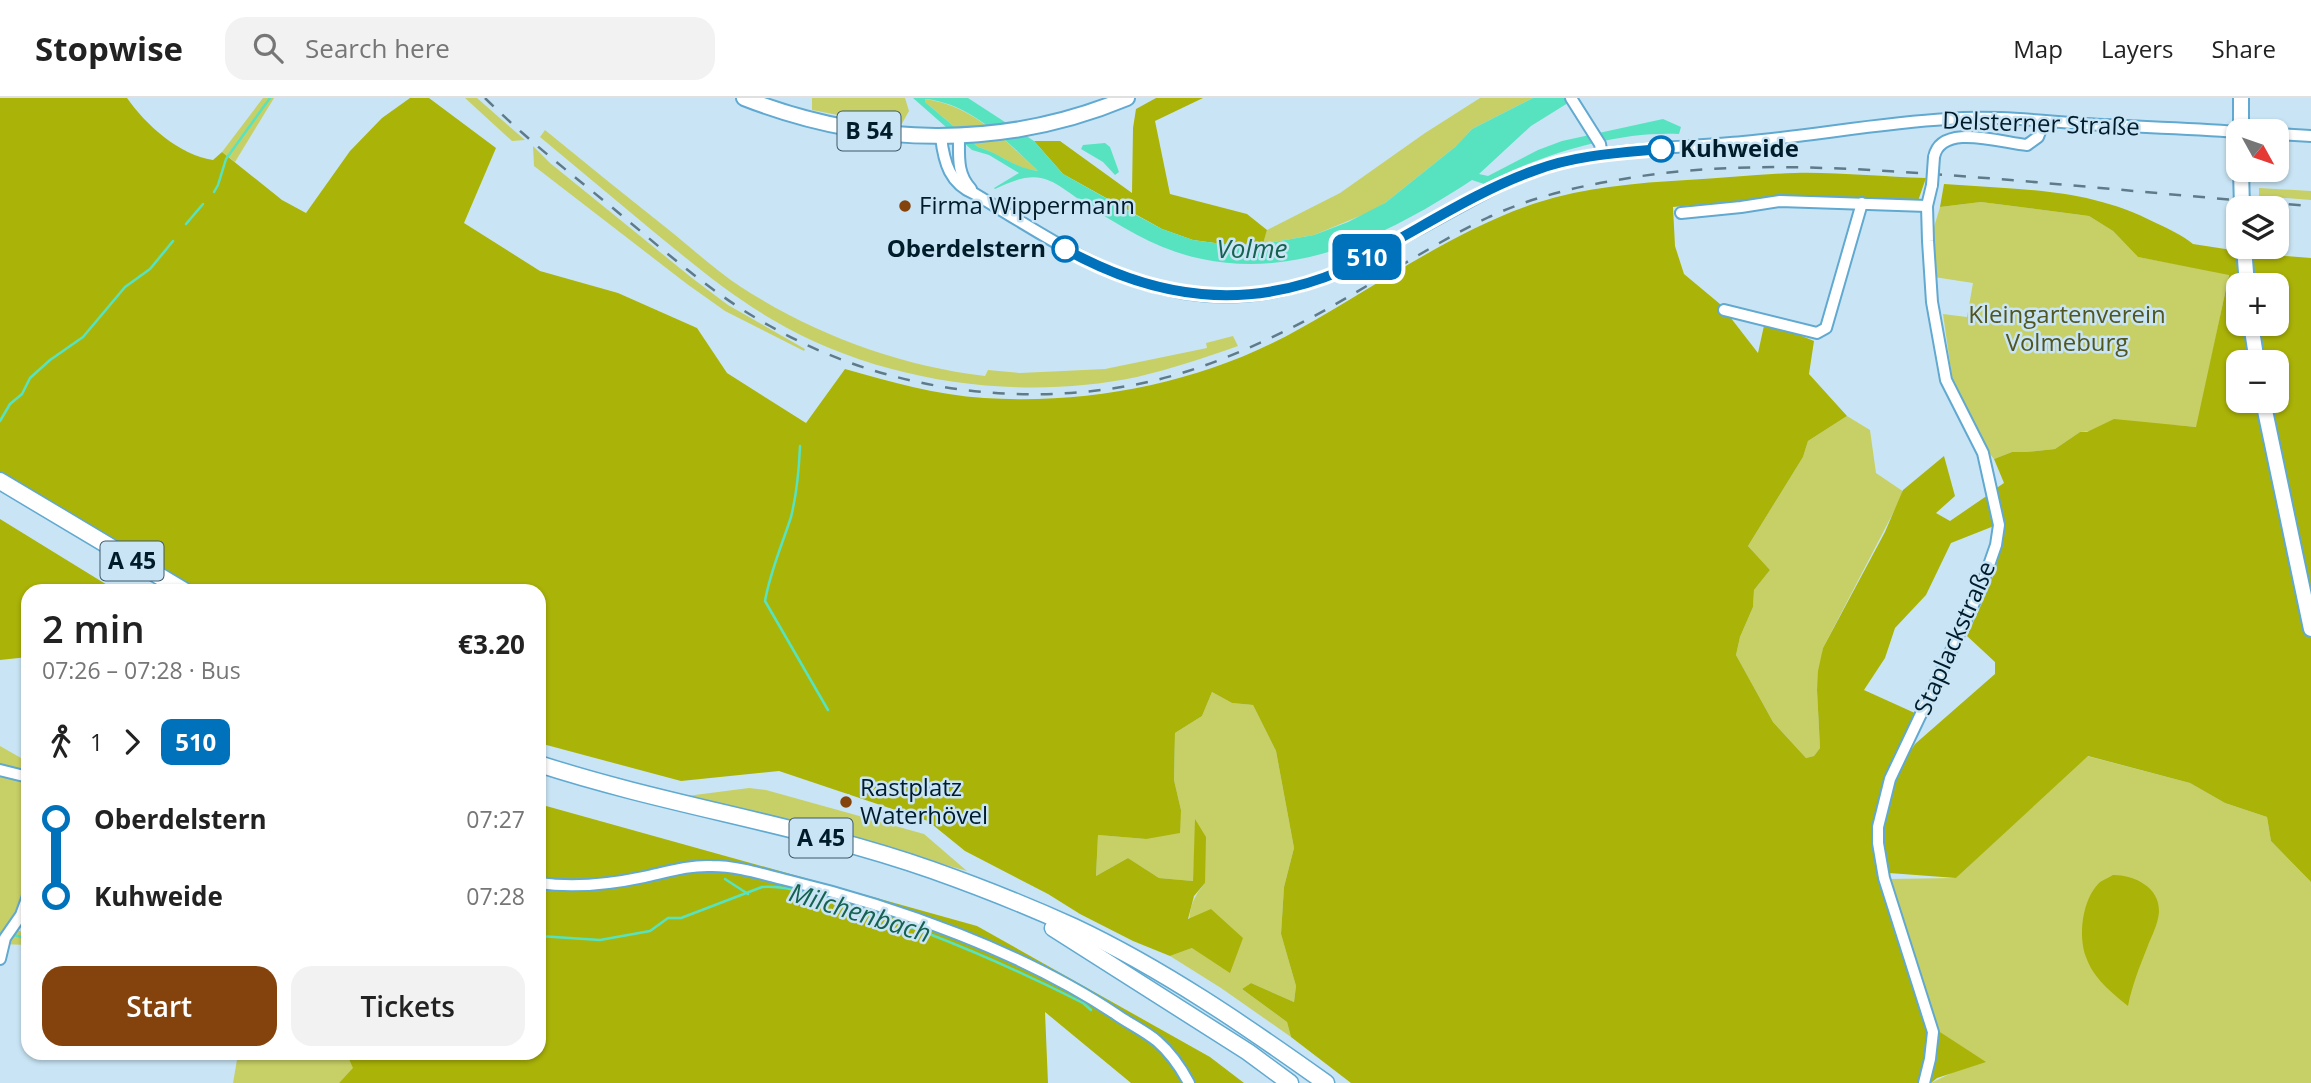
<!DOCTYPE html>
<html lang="en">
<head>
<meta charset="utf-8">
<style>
	:root { --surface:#fff; --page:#f2f2f2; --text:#222; --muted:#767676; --line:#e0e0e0; --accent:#84430d }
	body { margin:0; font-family:"Open Sans",sans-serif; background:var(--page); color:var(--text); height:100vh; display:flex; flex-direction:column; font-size:26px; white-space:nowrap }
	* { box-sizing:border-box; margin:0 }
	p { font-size:23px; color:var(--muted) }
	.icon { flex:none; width:38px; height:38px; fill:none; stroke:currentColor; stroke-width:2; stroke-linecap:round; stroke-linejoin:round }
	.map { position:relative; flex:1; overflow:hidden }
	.panel { position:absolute; left:21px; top:486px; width:525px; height:476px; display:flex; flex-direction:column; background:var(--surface); border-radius:21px; box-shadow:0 2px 5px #0004 }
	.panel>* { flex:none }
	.badge { padding:0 14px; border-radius:10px; font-size:24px; line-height:46px }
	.needle { width:46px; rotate:130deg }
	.controls { position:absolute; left:2226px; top:21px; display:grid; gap:14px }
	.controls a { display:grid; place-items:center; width:63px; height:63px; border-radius:14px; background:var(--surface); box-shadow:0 2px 5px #0004; font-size:35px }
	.map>.badge { position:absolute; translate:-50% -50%; box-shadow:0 0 0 4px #fff }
	.legs { display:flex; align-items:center; gap:10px; height:77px; padding:0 21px; font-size:23px }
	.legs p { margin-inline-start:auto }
	.summary { display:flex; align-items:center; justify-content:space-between; height:119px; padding:0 21px }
	h1 { font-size:38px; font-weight:600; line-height:52px }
	.button { display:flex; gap:14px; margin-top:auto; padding:14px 21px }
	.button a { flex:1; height:80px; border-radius:21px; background:var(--accent); color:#fff; font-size:28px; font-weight:600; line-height:80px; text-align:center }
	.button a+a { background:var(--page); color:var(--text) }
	ul { padding:0 21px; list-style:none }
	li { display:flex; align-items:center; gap:24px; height:77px; font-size:26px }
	li i { display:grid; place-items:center; width:10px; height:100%; margin:0 9px; background:currentColor }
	li i::after { content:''; width:18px; height:18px; margin:-9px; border:5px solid; border-radius:50%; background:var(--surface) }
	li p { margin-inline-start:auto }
	li:first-child i { background:linear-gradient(#0000 50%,currentColor 0) }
	li:last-child i { background:linear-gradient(currentColor 50%,#0000 0) }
	header { display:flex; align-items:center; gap:42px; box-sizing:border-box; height:98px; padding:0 35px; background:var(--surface); border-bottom:2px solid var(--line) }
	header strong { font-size:33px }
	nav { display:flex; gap:38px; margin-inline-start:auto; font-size:24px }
	.search { width:490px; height:63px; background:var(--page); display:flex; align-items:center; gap:18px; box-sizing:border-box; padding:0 24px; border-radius:21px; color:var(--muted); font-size:26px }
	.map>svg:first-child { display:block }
</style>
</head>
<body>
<header>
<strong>Stopwise</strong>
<div class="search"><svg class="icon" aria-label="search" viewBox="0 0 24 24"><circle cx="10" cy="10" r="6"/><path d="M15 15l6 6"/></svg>Search here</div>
<nav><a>Map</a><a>Layers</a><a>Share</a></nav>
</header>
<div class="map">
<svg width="2311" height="985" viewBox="0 0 2311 985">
	<rect width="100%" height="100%" fill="#c9e5f5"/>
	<g fill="#c7d066">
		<polygon points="263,0 274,0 235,64 222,54"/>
		<polygon points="465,0 477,0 525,42 512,43"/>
		<polygon points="812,0 905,0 909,13 900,29 812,12"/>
		<polygon points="1480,0 1533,0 1472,31 1455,49 1385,105 1372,113 1314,137 1263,146 1267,132 1340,95 1425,35"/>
		<path d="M924,1C971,6 1006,43 1038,73C1017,72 999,55 978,49L925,4Z"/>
		<path d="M545,32C588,67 631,102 674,136C696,154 718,174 741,189C816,237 897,267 985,278L988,272L1020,275L1105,271L1207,250L1206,245L1233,238L1238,248C1204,260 1171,271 1137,279C1017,304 878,284 773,222C730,197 692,165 654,134C616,102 578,71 540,39Z"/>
		<polygon points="533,48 550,65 692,180 728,207 805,251 804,253 725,213 687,186 534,68"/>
		<polygon points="2259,90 2311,93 2311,102 2259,98"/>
		<polygon points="1981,104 2089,118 2113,133 2138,159 2229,176 2197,329 2174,327 2080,334 2055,351 2026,354 2012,354 1994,361 1986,351 1952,279 1943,216 1967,219 1973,185 1934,179 1931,139 1940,109"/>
		<polygon points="1847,318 1870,332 1876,375 1904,394 1823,550 1817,592 1820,650 1814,658 1806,660 1773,624 1736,557 1740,539 1753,509 1754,492 1770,472 1748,448 1803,359 1808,343"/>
		<path d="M1212,594L1232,605L1253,607L1276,653L1294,750L1284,789L1281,836L1296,888L1294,904L1251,885L1242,891L1287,924L1291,939L1221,890L1170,858L1192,850C1188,823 1186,807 1205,785L1196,722L1193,783L1159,780L1128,760L1096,778L1098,737L1146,741L1181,712L1174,682L1175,635L1202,618Z"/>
		<polygon points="0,648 28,664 28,798 11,829 28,837 28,847 0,846"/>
		<polygon points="2087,658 2190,685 2225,705 2267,719 2271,743 2311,784 2311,985 1931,985 1980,961 1937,932 1888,781 1956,780"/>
		<polygon points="749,690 766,692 924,736 967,773 773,718 687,698"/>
		<polygon points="238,956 349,956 348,959 354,970 339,985 233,985"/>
	</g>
	<g fill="#aab308" fill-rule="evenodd">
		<path d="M0,0H127C146,27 179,57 213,62L222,54L282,102L306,115L350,53L382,20L410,0H429L496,50L464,125L540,173L618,195L697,230L727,275L806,325L845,271C890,284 937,297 984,300C1092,307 1207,284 1301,230C1375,189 1456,131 1536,105C1586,89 1636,85 1687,82C1723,80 1759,76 1795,75C1838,74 1882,79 1926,80L1918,103L1791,98L1673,109L1675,148L1684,176L1720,206L1758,255L1765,223L1814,243L1809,276L1847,318L1808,343L1803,359L1748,448L1770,472L1754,492L1753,509L1740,539L1736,557L1773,624L1806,660L1814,658L1820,650L1817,592L1818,573L1823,550L1885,434L1903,392L1944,358L1955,398L1936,415L1950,423L1988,397L1994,428L1951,445L1926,497L1895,530L1885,560L1864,592L1917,616C1903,643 1886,670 1879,700C1862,768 1907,868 1930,934L1937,932L1986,964L1937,980L1931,985H1351L1291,939L1287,924L1242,891L1251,885L1294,904L1296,888L1281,836L1284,789L1294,750L1276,653L1253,607L1232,605L1212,594L1202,618L1175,635L1174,682L1181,712L1180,735L1146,741L1098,737L1096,778L1128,760L1159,780L1193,783L1195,721L1206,739L1205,785L1194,798L1188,821L1211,811L1243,840L1230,875L1192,850L1170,858L1133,843L1080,816L1048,796L965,753L928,723L779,673L681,683L539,645V494L194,493L0,376Z"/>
		<polygon points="1156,0 1203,0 1155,23 1170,96 1247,116 1267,132 1263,146 1229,147 1193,142 1162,131 1063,76 1034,43 1060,43 1132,95 1133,30 1136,11"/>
		<path d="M1944,86C2020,92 2087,89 2156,125C2169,131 2182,137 2193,146L2258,156L2311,160V784L2271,743L2267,719L2225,705L2190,685L2088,658L1956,780L1889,775L1881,733L1888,701L1904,663L1915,646L1995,576V564L1967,538C1990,486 2013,450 1995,391L2004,385L1994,361L2012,354H2026L2055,351L2080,334H2087L2114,321L2196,329L2229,177L2138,159L2113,133L2089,118L1981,104L1940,109ZM2238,187H2277V226H2238ZM2238,264H2277V303H2238Z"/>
		<polygon points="0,421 117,493 28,494 28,559 0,562"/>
		<polygon points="539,706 977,828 1210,959 1244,985 1131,985 1045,914 1048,985 339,985 353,970 348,959 349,956 539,956"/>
		<path d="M2113,777C2134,777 2160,789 2159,814C2158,827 2151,839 2147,850C2139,870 2132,888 2128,908C2112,895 2093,880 2086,859C2078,838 2082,802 2099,785C2102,782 2109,780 2113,777Z"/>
	</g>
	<g fill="#57e3c0" fill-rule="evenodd">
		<path d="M913,0H968L1034,43L1063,76L1134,116L1162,131L1193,142L1230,147L1263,146L1314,137L1348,124L1385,105L1455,49L1472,31L1533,0H1576L1531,28L1479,76L1488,78L1538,52L1562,43L1663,21L1681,29L1679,36C1615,33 1540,57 1484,86L1472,82C1393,134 1300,182 1202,161C1160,153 1123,130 1087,107C1074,99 1057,83 1041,80C1026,77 1009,84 995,91L994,90L1019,75L989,57L972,52ZM925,1C970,5 1007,43 1038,73C1016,71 999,55 978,49L925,4Z"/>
		<polygon points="1105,45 1110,49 1119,74 1115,77 1103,64 1081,51 1083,47"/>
	</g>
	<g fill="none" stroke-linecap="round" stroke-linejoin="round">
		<g stroke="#57e3c0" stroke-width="2.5">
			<polyline points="214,94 218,87 226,61 270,0"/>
			<polyline points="186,126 203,106"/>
			<polyline points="0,323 10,306 22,296 30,280 50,262 83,239 125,189 150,171 173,143"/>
			<path d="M800,348C799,372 797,395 791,419C782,447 770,474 765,503L828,612"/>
			<polyline points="725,781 748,796"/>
			<polyline points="14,837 28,841"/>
			<path d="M539,838L600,842L650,833L668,820H681L762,789C788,787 815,798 840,805C925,831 1004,865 1083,905L1091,912"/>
		</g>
		<defs>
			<g id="minor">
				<polyline points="1571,0 1600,46 1602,57"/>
				<polyline points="2277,36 2311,38"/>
				<path d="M941,39C944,65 950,86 975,96C1078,158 1168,224 1295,189C1340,177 1380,151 1421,130C1471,103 1521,71 1578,60C1632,50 1688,49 1743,44C1811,38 1879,25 1947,21C1993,17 2040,23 2086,26C2137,29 2187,30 2238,34"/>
				<path d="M959,39C959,59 957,76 971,91"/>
				<path d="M1934,59C1941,24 2002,45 2027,47L2038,39L2044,23"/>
				<polyline points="1681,115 1741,109 1780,103 1927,108"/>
				<polyline points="1724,212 1817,235 1826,230 1862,105"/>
				<polyline points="0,672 28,679"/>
				<path d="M539,785C573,790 611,786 644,779C667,774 689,767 712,768C738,768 765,777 790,783C895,808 1027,856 1117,917C1130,926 1145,933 1157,943C1171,955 1181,970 1189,985"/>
				<polyline points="0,861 5,840 21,817 28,798"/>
				<polyline points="1924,985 1930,961 1933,934 1884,780 1878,745 1878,729 1890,681 1981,490 1996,447 1999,427 1983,355 1946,282 1932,204 1928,143 1927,108 1932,87"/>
			</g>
			<g id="major">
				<path d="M744,0C869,49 1003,52 1127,0"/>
				<polyline points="2241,33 2241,0"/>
				<polyline points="2244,149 2247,187"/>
				<polyline points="2251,226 2257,264"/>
				<polyline points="2263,303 2311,531"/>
			</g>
			<g id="highway">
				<polyline points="0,383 186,494"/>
				<path d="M539,666C668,708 804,727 932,772C980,789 1028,808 1074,829C1163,871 1246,928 1326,985"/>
				<polyline points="1053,830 1248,954 1290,985"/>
			</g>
		</defs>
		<use href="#minor" stroke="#61a9d0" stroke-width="14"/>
		<use href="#major" stroke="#61a9d0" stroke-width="18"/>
		<use href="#highway" stroke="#61a9d0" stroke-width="19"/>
		<use href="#minor" stroke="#fff" stroke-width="10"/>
		<use href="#major" stroke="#fff" stroke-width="14"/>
		<use href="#highway" stroke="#fff" stroke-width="16"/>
		<path stroke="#5f7b8a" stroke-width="2.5" stroke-dasharray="12 12" stroke-linecap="butt" d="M485,0C527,42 574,78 620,116C668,156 715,198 770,228C879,290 1010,310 1133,287C1188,277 1241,255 1291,230C1358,197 1420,152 1489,119C1528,101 1570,90 1612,83C1722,62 1835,69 1947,77C2068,86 2189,99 2311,108"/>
		<defs>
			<polyline id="minor-bridge" points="1932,87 1934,59"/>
			<polyline id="major-bridge" points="2241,72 2242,110"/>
		</defs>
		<use href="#minor-bridge" stroke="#61a9d0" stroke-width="14" stroke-linecap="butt"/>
		<use href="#major-bridge" stroke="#61a9d0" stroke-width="18" stroke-linecap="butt"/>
		<use href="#minor-bridge" stroke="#fff" stroke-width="10"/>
		<use href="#major-bridge" stroke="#fff" stroke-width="14"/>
	</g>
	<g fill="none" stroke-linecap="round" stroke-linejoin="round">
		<defs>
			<path id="line-1" d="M1065,151C1155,201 1246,214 1343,172C1359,165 1375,155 1390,146C1437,120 1485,90 1536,72C1576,57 1619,55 1661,51"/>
		</defs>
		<use href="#line-1" stroke="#fff" stroke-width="16"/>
		<use href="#line-1" stroke="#0072bc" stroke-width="10"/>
	</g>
	<g fill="#fff" stroke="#0072bc" stroke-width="3.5">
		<circle cx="1661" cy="51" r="12"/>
		<circle cx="1065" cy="151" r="12"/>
	</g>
	<g fill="#84430d" stroke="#c9e5f5" stroke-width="2.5">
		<circle cx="905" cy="108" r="7"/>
		<circle cx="846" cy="704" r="7"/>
	</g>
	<g text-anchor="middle" stroke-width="5" stroke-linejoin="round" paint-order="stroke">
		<g fill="#c9e5f5" stroke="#3c5868" stroke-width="2">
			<rect x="837.5" y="13.5" width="63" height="39" rx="5"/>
			<rect x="100.5" y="443.5" width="63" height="39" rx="5"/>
			<rect x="789.5" y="720.5" width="63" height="39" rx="5"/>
		</g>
		<g font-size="23" font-weight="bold" fill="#001c2b">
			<text x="869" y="41">B 54</text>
			<text x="132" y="471">A 45</text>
			<text x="821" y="748">A 45</text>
		</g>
		<g font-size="24" fill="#001c2b" stroke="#c9e5f5">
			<text transform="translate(2041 26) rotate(2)" y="8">Delsterner Straße</text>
			<text transform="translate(1955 540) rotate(-66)" y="8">Staplackstraße</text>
		</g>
		<g font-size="24" font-weight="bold" fill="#001c2b" stroke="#c9e5f5" text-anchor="start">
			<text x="1680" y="59">Kuhweide</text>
			<text x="1046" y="159" text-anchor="end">Oberdelstern</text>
		</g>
		<g font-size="24" fill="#001c2b" stroke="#c9e5f5" text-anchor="start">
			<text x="919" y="116">Firma Wippermann</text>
			<text x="860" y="698">Rastplatz<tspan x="860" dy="28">Waterhövel</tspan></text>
		</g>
		<g font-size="24" fill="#51551e" stroke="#c9e5f5">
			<text x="2067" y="225">Kleingartenverein<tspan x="2067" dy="28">Volmeburg</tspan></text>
		</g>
		<g font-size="26" font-style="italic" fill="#166250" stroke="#c9e5f5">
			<text x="1252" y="160">Volme</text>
			<text transform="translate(860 815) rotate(17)" y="9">Milchenbach</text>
		</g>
	</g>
</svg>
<div class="controls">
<a><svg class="needle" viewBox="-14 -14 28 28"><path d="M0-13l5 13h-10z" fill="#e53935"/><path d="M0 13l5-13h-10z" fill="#767676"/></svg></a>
<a><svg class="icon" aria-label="layers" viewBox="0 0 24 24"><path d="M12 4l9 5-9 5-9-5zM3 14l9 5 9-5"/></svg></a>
<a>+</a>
<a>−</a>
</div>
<b class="badge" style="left:1367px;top:159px;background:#0072bc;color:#fff">510</b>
<section class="panel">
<div class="summary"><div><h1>2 min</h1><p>07:26 – 07:28 · Bus</p></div><b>€3.20</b></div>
<div class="legs"><svg class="icon" aria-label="walk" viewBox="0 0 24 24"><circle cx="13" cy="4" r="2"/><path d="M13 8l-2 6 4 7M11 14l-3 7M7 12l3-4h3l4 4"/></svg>1<svg class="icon" aria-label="forward" viewBox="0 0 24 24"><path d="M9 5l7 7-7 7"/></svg><b class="badge" style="background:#0072bc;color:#fff">510</b></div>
<ul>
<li><i style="color:#0072bc"></i><b>Oberdelstern</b><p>07:27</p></li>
<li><i style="color:#0072bc"></i><b>Kuhweide</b><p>07:28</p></li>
</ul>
<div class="button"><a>Start</a><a>Tickets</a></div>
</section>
</div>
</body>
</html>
